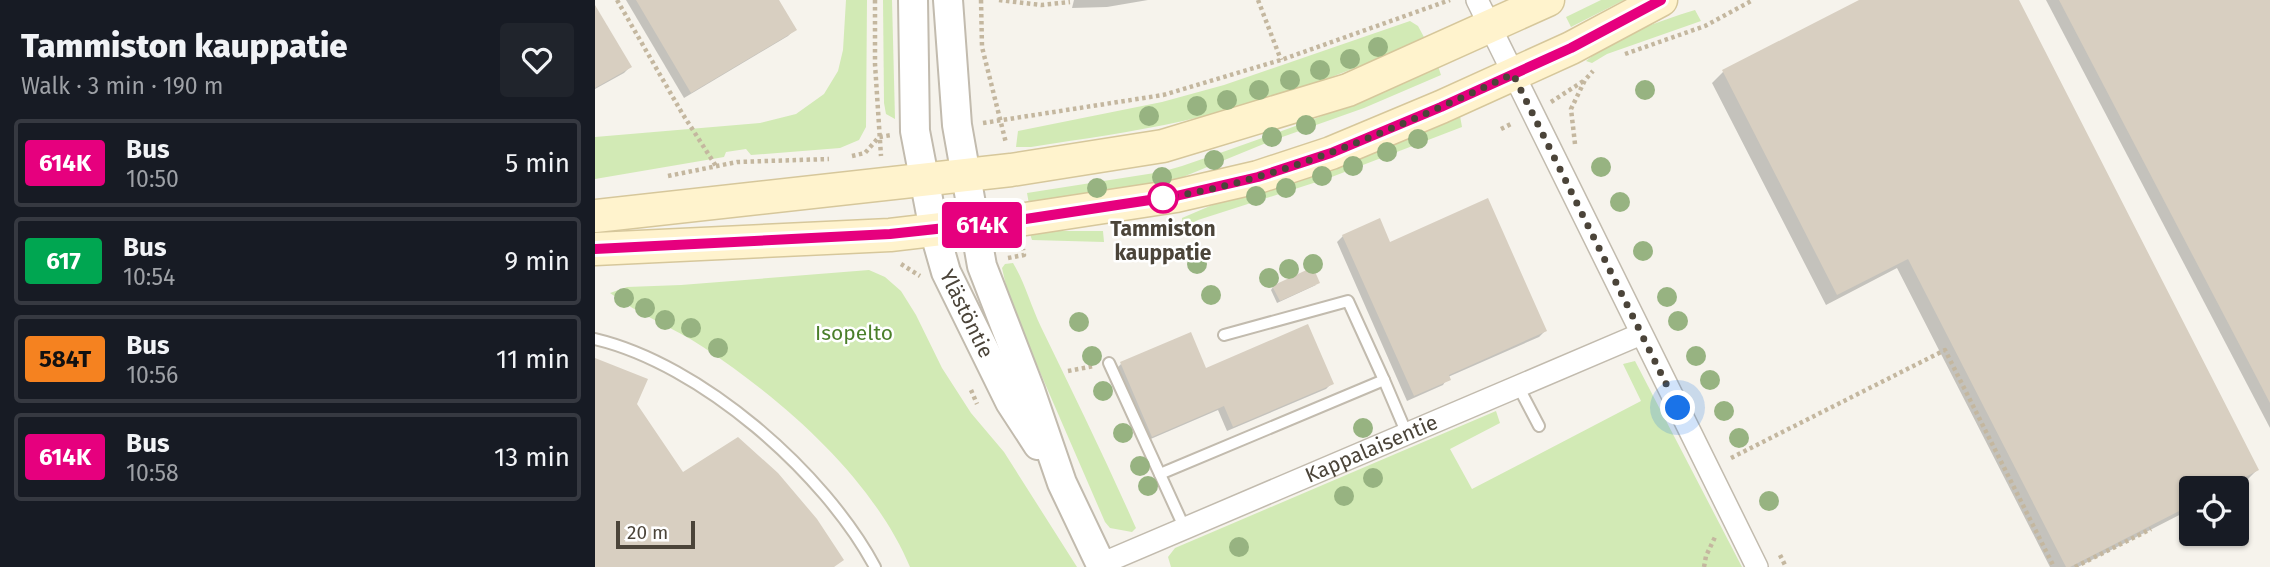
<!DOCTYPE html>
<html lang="en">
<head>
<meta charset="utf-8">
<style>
	:root { --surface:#171b24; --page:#20242c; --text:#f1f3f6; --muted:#9ea1a6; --line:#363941 }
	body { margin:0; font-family:"Fira Sans",sans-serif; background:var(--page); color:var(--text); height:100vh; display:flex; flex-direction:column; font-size:26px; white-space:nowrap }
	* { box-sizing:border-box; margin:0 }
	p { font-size:23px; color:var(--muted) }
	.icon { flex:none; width:38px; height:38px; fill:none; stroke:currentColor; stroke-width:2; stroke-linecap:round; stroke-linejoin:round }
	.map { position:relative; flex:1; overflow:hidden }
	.drawer { display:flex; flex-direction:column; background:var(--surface); width:595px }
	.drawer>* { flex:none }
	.badge { padding:0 14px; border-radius:5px; font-size:24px; line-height:46px }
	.controls { position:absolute; left:1584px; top:476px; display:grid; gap:14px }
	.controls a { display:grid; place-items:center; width:70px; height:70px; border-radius:7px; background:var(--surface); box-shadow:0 2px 5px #0004; font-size:35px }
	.scale { position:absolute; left:21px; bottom:18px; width:79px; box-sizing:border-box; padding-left:7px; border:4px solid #4b4439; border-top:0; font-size:19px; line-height:24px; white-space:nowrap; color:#4b4439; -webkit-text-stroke:5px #fff; paint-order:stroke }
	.you { position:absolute; width:35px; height:35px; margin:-18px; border:5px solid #fff; border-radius:50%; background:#1a73e8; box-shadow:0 0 0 10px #1a73e833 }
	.map>.badge { position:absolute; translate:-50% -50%; box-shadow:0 0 0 4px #fff }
	.round { display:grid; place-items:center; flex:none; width:74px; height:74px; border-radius:7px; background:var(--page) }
	.summary { display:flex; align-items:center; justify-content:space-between; height:119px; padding:0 21px }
	h1 { font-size:33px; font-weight:800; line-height:52px }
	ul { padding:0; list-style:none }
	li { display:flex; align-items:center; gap:21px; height:88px; margin:0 14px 10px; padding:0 7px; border:4px solid var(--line); border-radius:7px }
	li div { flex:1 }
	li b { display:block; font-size:26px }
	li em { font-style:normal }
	li .badge { min-width:77px; font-weight:700; text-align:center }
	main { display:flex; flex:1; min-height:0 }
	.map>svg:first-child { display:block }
</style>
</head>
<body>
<main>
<section class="drawer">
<div class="summary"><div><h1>Tammiston kauppatie</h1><p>Walk · 3 min · 190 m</p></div><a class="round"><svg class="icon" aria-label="heart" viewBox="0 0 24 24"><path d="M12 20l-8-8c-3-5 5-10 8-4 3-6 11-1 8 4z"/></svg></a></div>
<ul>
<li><span class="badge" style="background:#e6007e;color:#fff">614K</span><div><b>Bus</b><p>10:50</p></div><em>5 min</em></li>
<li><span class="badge" style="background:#00a651;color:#fff">617</span><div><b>Bus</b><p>10:54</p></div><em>9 min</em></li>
<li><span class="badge" style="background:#f58220;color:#111">584T</span><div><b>Bus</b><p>10:56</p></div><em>11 min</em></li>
<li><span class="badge" style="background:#e6007e;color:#fff">614K</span><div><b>Bus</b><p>10:58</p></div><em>13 min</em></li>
</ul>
</section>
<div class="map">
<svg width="1675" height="567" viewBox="0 0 1675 567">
	<rect width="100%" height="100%" fill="#f6f3ec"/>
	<g fill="#d2eab5">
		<polygon points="251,0 272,0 271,127 264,140 245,148 156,155 151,149 131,152 129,157 0,179 0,137 165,123 201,114 229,94 243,71 248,50"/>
		<polygon points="288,0 297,0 300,119 291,114 289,103"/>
		<polygon points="1006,0 1029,0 976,27 971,17"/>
		<path d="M1100,10L1106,21L1012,54L997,63L991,61C1024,35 1061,22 1100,10Z"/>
		<path d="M815,21L823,26L830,39C752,73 672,103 588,121C538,132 487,139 436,147H421L423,131L567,102L629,85Z"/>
		<path d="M843,66L846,75L769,108L676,141L583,179L434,204L432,193L566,172L587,166C674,136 761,106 843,66Z"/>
		<polygon points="865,116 867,127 734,178 603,220 588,228 587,218 636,197"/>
		<polygon points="450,231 508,231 509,242 437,240 435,234"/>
		<path d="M418,263C430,283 436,306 446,327C478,393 510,458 540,526L541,528L537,532L515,528L510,522L415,303L407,268L410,264Z"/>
		<path d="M274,270L290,277L306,291L321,315L347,368L376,413L409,452L482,567H315C277,477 188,400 108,347C78,327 44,315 15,293L32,287L86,285Z"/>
		<polygon points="1040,361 1147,567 576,567 573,557 580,548 901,411 905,423 855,449 877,489 1046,401 1028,364"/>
	</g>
	<g fill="#0003">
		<polygon points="31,0 182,0 199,30 193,36 89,98"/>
		<polygon points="479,0 553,0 512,7 477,8"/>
		<polygon points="1268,0 1422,0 1662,470 1651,481 1637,488 1596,488 1596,509 1483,567 1455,567 1302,268 1231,305 1117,83 1128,72"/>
		<polygon points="1451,0 1675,0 1675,428"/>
		<polygon points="0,8 35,67 29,73 0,89"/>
		<polygon points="748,236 794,244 950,331 944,337 853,377 848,385 812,401 742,242"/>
		<polygon points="721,285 682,303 676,290 678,287"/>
		<polygon points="526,364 610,370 737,383 731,389 632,431 623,410 551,441 520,370"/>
	</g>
	<g fill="#d8cfc1">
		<polygon points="41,0 184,0 202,30 96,93"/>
		<polygon points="1264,0 1424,0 1664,470 1629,488 1596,488 1596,505 1475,567 1471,567 1313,259 1242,295 1127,70"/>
		<polygon points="1464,0 1675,0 1675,403"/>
		<polygon points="0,5 37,67 0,88"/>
		<polygon points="893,198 952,331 854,375 856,380 819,396 747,235 785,218 795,242"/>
		<polygon points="576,225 577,229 563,231 562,227"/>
		<polygon points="718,267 725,283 685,301 677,286"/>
		<polygon points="713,324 739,384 638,427 629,406 557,437 525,362 596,332 611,368"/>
		<polygon points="0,358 53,379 42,404 88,472 143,437 183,473 222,519 249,560 239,567 0,567"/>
	</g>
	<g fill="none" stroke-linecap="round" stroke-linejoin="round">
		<defs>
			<g id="service">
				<polyline points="629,335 753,301 789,380"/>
				<path d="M0,339C106,364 229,472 280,567"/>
				<polyline points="514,363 590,529"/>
				<polyline points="923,386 944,426"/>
				<polyline points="565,474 789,380 812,434"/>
			</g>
			<g id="minor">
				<polyline points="882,0 1162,567"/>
				<path id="s1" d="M506,564L1046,334"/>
			</g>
			<g id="tertiary">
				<path id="s2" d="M318,0L320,131L339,230L351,272L415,402L443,445"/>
				<polyline points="353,0 362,125 387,266 435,390 467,483 507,567"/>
			</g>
			<g id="secondary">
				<polyline points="0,216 416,170 568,146 753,90 953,0"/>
				<polyline points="0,249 295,235 424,220 581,196 663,177 736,153 846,107 976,48 1066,0"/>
			</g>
		</defs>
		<use href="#service" stroke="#c2bbae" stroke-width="14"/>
		<use href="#minor" stroke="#c2bbae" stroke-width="24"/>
		<use href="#tertiary" stroke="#c2bbae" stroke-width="32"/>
		<use href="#secondary" stroke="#d6c79b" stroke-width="35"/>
		<g stroke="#c4b79f" stroke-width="4.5" stroke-dasharray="3.5 3.5" stroke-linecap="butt">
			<polyline points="22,0 87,113 121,166"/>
			<polyline points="280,0 280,64 286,156"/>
			<polyline points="386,0 387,47 411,143"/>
			<polyline points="404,0 446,5 475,2"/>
			<polyline points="663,0 686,60"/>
			<polyline points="1030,54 1110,26 1158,0"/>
			<polyline points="956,102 990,80"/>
			<polyline points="388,123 568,95 686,60 855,0"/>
			<polyline points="906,129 918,123"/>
			<polyline points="980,144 976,109 990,80 998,71"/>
			<polyline points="257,156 270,153 284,137 297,135"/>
			<polyline points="73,176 142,162 234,159"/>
			<polyline points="413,258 429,255 428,249"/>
			<polyline points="306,264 325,276"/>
			<polyline points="473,371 499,366"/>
			<polyline points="376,390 382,404"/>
			<polyline points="1136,458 1350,350 1459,567"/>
			<polyline points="1185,555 1191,567"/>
			<polyline points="1109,567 1111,556 1121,535"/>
			<polyline points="1480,567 1556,529"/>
		</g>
		<use href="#service" stroke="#fff" stroke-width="10"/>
		<use href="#minor" stroke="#fff" stroke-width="21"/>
		<use href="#tertiary" stroke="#fff" stroke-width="28"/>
		<use href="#secondary" stroke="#fff3cd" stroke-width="32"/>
	</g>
	<g fill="#97b381">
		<circle cx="783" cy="47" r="10"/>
		<circle cx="755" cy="59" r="10"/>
		<circle cx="725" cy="70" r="10"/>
		<circle cx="695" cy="80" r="10"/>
		<circle cx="664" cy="90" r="10"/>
		<circle cx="1050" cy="90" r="10"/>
		<circle cx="632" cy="100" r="10"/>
		<circle cx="602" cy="106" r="10"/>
		<circle cx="554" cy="116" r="10"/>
		<circle cx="711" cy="125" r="10"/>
		<circle cx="677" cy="137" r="10"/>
		<circle cx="823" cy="139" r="10"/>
		<circle cx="792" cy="152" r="10"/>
		<circle cx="619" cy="160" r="10"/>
		<circle cx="758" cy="166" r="10"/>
		<circle cx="1006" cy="167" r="10"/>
		<circle cx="727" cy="176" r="10"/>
		<circle cx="567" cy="177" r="10"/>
		<circle cx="502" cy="188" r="10"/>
		<circle cx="691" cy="188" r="10"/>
		<circle cx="661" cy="196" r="10"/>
		<circle cx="1025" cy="202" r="10"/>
		<circle cx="1048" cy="251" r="10"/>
		<circle cx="602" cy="264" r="10"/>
		<circle cx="718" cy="264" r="10"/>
		<circle cx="694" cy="269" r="10"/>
		<circle cx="674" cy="278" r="10"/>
		<circle cx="616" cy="295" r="10"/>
		<circle cx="1072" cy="297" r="10"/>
		<circle cx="29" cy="298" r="10"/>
		<circle cx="50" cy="308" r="10"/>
		<circle cx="70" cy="320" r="10"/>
		<circle cx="1083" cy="321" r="10"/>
		<circle cx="484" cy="322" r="10"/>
		<circle cx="96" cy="328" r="10"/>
		<circle cx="123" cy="348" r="10"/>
		<circle cx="497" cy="356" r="10"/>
		<circle cx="1101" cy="356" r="10"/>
		<circle cx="1115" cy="380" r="10"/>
		<circle cx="508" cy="391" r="10"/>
		<circle cx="1129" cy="411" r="10"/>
		<circle cx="768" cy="428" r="10"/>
		<circle cx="528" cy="433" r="10"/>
		<circle cx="1144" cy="438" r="10"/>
		<circle cx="545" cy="466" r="10"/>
		<circle cx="778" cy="478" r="10"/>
		<circle cx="553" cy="486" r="10"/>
		<circle cx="749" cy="496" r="10"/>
		<circle cx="1174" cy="501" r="10"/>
		<circle cx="644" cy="547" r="10"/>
	</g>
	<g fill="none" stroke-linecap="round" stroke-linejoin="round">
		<defs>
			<polyline id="line" points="0,249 295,234 424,220 581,196 663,177 736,153 846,107 976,48 1066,0"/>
		</defs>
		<use href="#line" stroke="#fff" stroke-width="16"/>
		<use href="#line" stroke="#e6007e" stroke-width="10"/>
		<path stroke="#4b4439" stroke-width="7" stroke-dasharray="0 12.6" d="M568,198C689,180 807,125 918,74L1083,408"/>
	</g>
	<circle fill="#fff" stroke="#e6007e" stroke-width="3.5" cx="568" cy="198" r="14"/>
	<g text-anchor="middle" stroke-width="5" stroke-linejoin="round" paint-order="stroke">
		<g font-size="21" font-weight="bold" fill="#4b4439" stroke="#fff">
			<text x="568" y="236">Tammiston<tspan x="568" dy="24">kauppatie</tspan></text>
		</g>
		<g font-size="21" fill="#4b4439" stroke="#fff">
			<text dy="7" stroke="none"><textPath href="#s2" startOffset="322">Ylästöntie</textPath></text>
			<text dy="7" stroke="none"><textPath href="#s1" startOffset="294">Kappalaisentie</textPath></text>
		</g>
		<g font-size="21" fill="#4a7f2a" stroke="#fff">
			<text x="259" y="340">Isopelto</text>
		</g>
	</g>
</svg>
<div class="controls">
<a><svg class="icon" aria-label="locate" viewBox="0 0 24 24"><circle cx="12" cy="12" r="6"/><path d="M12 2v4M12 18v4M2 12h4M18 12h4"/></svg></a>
</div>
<div class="scale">20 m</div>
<div class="you" style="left:1083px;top:408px"></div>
<b class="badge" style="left:387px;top:225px;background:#e6007e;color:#fff">614K</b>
</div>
</main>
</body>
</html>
